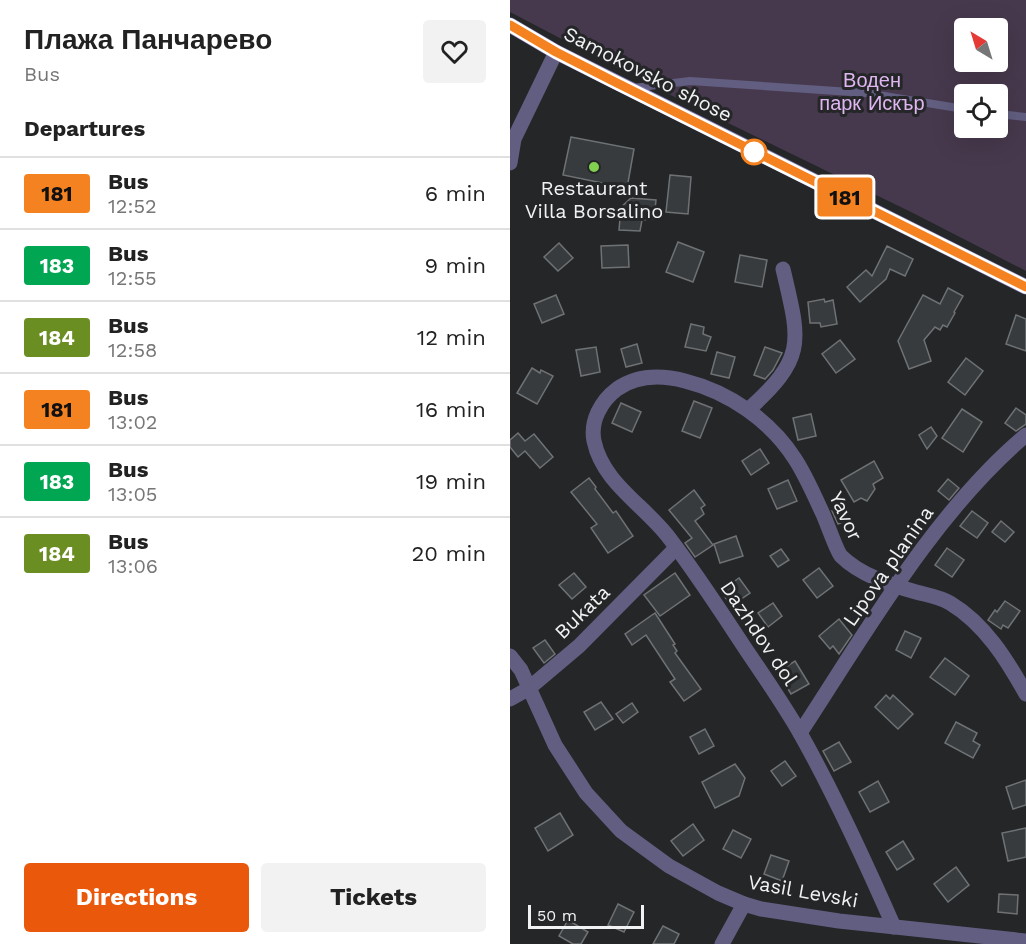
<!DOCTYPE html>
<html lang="en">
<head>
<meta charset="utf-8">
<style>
	:root { --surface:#fff; --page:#f2f2f2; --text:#222; --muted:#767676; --line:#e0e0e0; --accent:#ea580c }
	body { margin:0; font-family:"Work Sans",sans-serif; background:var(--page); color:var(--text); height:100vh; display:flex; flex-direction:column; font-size:22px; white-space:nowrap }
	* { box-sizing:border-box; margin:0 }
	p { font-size:20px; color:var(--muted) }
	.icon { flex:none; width:33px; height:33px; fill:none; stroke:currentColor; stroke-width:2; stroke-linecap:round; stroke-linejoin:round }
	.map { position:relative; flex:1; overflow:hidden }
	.details { display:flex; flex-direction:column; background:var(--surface); width:510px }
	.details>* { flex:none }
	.badge { padding:0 12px; border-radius:4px; font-size:21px; line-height:39px }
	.needle { width:39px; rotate:322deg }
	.buttons { position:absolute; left:444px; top:18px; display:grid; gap:12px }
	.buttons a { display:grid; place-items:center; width:54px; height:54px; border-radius:6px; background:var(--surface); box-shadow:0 6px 24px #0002; font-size:30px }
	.scale { position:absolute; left:18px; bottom:15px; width:116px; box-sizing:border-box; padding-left:6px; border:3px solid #f1f2f4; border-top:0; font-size:16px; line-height:21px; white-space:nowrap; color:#f1f2f4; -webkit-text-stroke:4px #242628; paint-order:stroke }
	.map>.badge { position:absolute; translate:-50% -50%; box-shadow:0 0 0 3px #fff }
	h2 { padding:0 24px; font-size:22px; line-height:54px }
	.round { display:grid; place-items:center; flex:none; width:63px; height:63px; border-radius:6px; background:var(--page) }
	.summary { display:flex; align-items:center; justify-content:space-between; height:102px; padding:0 24px }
	h1 { font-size:28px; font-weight:700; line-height:45px }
	.cta { display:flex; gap:12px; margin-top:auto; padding:12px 24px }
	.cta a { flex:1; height:69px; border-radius:6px; background:var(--accent); color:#fff; font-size:24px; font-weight:700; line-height:69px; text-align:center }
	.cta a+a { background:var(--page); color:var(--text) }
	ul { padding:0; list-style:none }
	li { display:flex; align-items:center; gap:18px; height:72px; padding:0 24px; border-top:2px solid var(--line) }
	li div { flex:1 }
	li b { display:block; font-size:22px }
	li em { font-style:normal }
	li .badge { min-width:66px; font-weight:700; text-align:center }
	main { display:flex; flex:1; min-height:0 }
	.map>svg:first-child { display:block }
</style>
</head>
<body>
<main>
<section class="details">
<div class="summary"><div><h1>Плажа Панчарево</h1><p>Bus</p></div><a class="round"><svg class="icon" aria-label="heart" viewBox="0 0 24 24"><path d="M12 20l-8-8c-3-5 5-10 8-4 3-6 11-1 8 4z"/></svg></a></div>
<h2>Departures</h2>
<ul>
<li><span class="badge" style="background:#f58220;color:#111">181</span><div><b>Bus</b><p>12:52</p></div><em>6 min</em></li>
<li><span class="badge" style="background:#00a651;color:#fff">183</span><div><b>Bus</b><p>12:55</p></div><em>9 min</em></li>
<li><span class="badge" style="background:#6b8e23;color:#fff">184</span><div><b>Bus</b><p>12:58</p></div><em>12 min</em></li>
<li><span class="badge" style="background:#f58220;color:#111">181</span><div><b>Bus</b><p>13:02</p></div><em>16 min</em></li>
<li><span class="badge" style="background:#00a651;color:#fff">183</span><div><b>Bus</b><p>13:05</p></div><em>19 min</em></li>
<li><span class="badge" style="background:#6b8e23;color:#fff">184</span><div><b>Bus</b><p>13:06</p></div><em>20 min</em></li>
</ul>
<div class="cta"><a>Directions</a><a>Tickets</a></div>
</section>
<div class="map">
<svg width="516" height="944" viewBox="0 0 516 944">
	<rect width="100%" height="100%" fill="#242628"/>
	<path fill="#47394d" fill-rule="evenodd" d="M0,0H516V271L403,213L134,82L140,71L115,58L109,69L0,12ZM454,28H488V62H454ZM454,94H488V128H454Z"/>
	<g fill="#383b3d" stroke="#6f7274" stroke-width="1.5">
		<polygon points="61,137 124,149 117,188 53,175"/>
		<polygon points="160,175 181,177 178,214 156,212"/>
		<polygon points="121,198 146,200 144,219 132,220 130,231 109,230 111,207"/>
		<polygon points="168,242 194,252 183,282 156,272"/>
		<polygon points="49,243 63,258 48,271 34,257"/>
		<polygon points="118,245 119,267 92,268 91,246"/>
		<polygon points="377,246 403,259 395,276 380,269 376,279 350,302 337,287 356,270 362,276"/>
		<polygon points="230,255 257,260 252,287 225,282"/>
		<polygon points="438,288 453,296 444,312 445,313 437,327 433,325 430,330 425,327 414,340 421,361 399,369 388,341 413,295 430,304"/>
		<polygon points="46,295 54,314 32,323 24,304"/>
		<polygon points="314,299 315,302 323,300 327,324 311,327 310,323 300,323 298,302"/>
		<polygon points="506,315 516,319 516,351 496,344"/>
		<polygon points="181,324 194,327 193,334 201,337 196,351 175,347"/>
		<polygon points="330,340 345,359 326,373 312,354"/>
		<polygon points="127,344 132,363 116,367 111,349"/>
		<polygon points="86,347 90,372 71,376 66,350"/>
		<polygon points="255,347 272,353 263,370 255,379 244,375"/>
		<polygon points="207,352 225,357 219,378 201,374"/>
		<polygon points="456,358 473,371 455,395 438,382"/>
		<polygon points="22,368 30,373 31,370 43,376 27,404 7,393"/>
		<polygon points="184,401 202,408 190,438 172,431"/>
		<polygon points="111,403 131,412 122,432 102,423"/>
		<polygon points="506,408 516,415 516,424 506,431 495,423"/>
		<polygon points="452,409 472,422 453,452 432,438"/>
		<polygon points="301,414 306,436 288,440 283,418"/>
		<polygon points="421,427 427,436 417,449 409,435"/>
		<polygon points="8,433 15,441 24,434 43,457 30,468 15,451 8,457 0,447 0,440"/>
		<polygon points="250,449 259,463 241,475 232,461"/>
		<polygon points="364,461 373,478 363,484 365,489 357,501 351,498 344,502 331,480"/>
		<polygon points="79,478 86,487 85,489 103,513 106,511 123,536 98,553 81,528 87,524 61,492"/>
		<polygon points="438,479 449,488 439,500 428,491"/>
		<polygon points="278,480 287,501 267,509 258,489"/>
		<polygon points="184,490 195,505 191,508 194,514 185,521 203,545 185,557 175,543 182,538 159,510"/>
		<polygon points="331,507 337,520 328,524 322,511"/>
		<polygon points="462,511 478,523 467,538 450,526"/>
		<polygon points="491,521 504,532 495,542 482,532"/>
		<polygon points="226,536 233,556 210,563 204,544"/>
		<polygon points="437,548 454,560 442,577 425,565"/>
		<polygon points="271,549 279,560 268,567 260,556"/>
		<polygon points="309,568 323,586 307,598 293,580"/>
		<polygon points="64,573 76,587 62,599 49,585"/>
		<polygon points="165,573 180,595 150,616 134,595"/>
		<polygon points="229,578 240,593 221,606 211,591"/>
		<polygon points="495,601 510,611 498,628 493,625 491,629 478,620 485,610 487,612"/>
		<polygon points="263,603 272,616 258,627 248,613"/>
		<polygon points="145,613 165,644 163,645 167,651 165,653 191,689 174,701 160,682 165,679 136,635 122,645 115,634"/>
		<polygon points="329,619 342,635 329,654 323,646 320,649 309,636"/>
		<polygon points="395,631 411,638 401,658 386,650"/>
		<polygon points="35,640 45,654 34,663 23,648"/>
		<polygon points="435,658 459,676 445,695 420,677"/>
		<polygon points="285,661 299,684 281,694 268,672"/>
		<polygon points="376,695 380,699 383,695 403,714 388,729 365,707"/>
		<polygon points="91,702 103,719 85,730 74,712"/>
		<polygon points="122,703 128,712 113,723 106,714"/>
		<polygon points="446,722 467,733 463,741 470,745 463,758 435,743"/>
		<polygon points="195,729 204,746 189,754 180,737"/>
		<polygon points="329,742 341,762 324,771 313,751"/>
		<polygon points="275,761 286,776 272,786 261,771"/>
		<polygon points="225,764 235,778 229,796 205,808 192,782"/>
		<polygon points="516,780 516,805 503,809 496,787"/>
		<polygon points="368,781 379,802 360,812 349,792"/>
		<polygon points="50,813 63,835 38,851 25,828"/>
		<polygon points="183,824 194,840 173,856 161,841"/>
		<polygon points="516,828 516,857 498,861 492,833"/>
		<polygon points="223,830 241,839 231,858 213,849"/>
		<polygon points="393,841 404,859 387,870 376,852"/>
		<polygon points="261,855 279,861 272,881 254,874"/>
		<polygon points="446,867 459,885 438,902 424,884"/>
		<polygon points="489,894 508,895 507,914 488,912"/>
		<polygon points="108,904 124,912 114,932 98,925"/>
		<polygon points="58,920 78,932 71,944 63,944 49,936"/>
		<polygon points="153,926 169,934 164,944 143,944"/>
	</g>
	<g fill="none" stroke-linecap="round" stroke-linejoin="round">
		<g stroke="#625e81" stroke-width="8">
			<polyline points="123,88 180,81 356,93 454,109"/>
			<polyline points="488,114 516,117"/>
		</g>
		<g stroke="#625e81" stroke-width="15">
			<polyline points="0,163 4,139 46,52"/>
			<path d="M238,410C297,357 290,342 273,269"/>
			<polyline points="0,656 11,670 45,745 76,793 111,831 159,866 208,893 234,904 251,909 329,921 516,941"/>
			<polyline points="0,699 18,689 69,646 166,548"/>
			<path d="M290,733C355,634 425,511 516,435"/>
			<path d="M384,927C355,861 325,795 290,733C275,707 258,682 241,657C215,618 189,577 160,539C136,506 93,484 84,441C80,421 91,401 107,389C127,375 152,375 175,381C219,392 261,421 285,459C296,476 304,495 312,512C317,522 326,550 331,556C350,575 381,585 406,592C417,595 430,597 440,603C475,624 497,660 516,694"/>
			<polyline points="212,944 234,904"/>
		</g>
		<polyline stroke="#857eb5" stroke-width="15" points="0,25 46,52 516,287"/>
	</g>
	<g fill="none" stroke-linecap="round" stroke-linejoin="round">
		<defs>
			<polyline id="line" points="0,25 46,52 103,81 516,287"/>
		</defs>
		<use href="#line" stroke="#fff" stroke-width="14"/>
		<use href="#line" stroke="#f58220" stroke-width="9"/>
	</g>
	<circle fill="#fff" stroke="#f58220" stroke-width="3" cx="244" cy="152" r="12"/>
	<circle fill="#82d050" stroke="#242628" stroke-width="2" cx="84" cy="167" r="6"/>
	<g text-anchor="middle" stroke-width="6" stroke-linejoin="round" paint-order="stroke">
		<g font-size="20" fill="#f1f2f4" stroke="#242628">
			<text transform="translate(138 74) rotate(27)" y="7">Samokovsko shose</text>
			<text transform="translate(336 516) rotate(65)" y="7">Yavor</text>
			<text transform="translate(378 566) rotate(-55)" y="7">Lipova planina</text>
			<text transform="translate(72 612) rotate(-44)" y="7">Bukata</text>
			<text transform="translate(249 633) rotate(56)" y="7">Dazhdov dol</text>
			<text transform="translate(293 891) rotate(10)" y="7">Vasil Levski</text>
		</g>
		<g font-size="20" fill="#dfb6f1" stroke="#242628">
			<text x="362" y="87">Воден<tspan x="362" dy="23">парк Искър</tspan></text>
		</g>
		<g font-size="20" fill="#f1f2f4" stroke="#242628">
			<text x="84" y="195">Restaurant<tspan x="84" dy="23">Villa Borsalino</tspan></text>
		</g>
	</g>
</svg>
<div class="buttons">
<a><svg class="needle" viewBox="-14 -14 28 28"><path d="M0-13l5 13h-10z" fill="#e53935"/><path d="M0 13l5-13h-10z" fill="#767676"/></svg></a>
<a><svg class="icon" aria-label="locate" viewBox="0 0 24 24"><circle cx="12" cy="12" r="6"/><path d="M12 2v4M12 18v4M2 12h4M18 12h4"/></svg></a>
</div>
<div class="scale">50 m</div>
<b class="badge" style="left:335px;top:197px;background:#f58220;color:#111">181</b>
</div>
</main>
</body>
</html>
